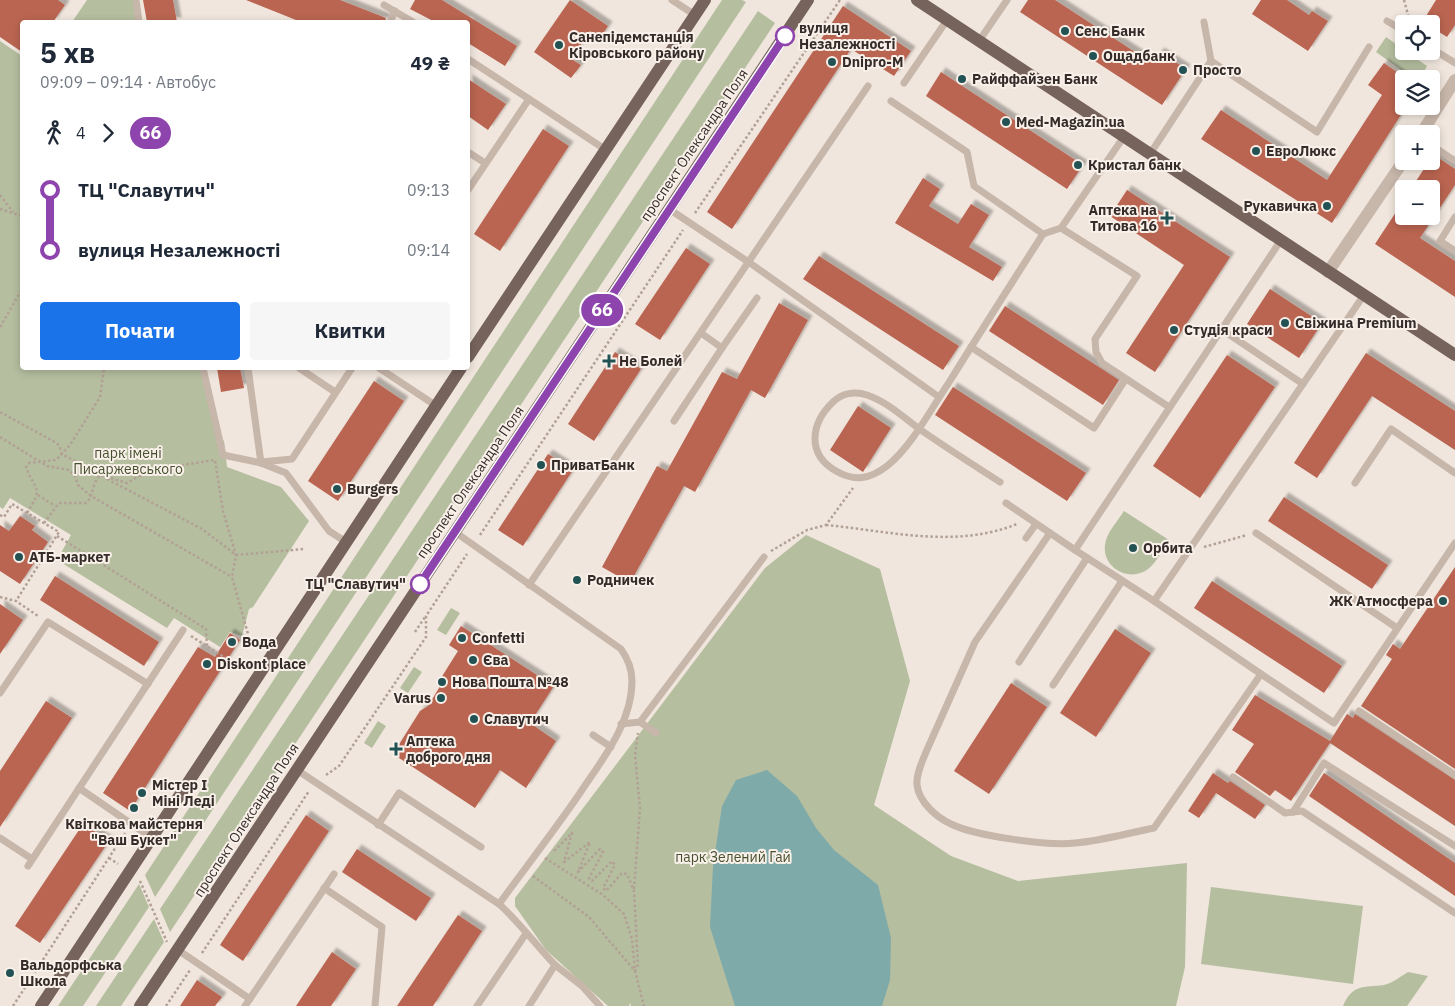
<!DOCTYPE html>
<html lang="uk">
<head>
<meta charset="utf-8">
<style>
	:root { --surface:#fff; --page:#f6f6f7; --text:#1f2937; --muted:#747a83; --accent:#1a73e8 }
	body { margin:0; font-family:"IBM Plex Sans",sans-serif; background:var(--page); color:var(--text); height:100vh; display:flex; flex-direction:column; font-size:19px; white-space:nowrap }
	* { box-sizing:border-box; margin:0 }
	p { font-size:16px; color:var(--muted) }
	.icon { flex:none; width:28px; height:28px; fill:none; stroke:currentColor; stroke-width:2; stroke-linecap:round; stroke-linejoin:round }
	.map { position:relative; flex:1; overflow:hidden }
	.side { position:absolute; left:20px; top:20px; width:450px; height:350px; display:flex; flex-direction:column; background:var(--surface); border-radius:5px; box-shadow:0 2px 8px #0003 }
	.side>* { flex:none }
	.badge { padding:0 10px; border-radius:16px; font-size:18px; line-height:32px }
	.fabs { position:absolute; left:1395px; top:15px; display:grid; gap:10px }
	.fabs a { display:grid; place-items:center; width:45px; height:45px; border-radius:5px; background:var(--surface); box-shadow:0 2px 8px #0003; font-size:25px }
	.map>.badge { position:absolute; translate:-50% -50%; box-shadow:0 0 0 2px #fff }
	.legs { display:flex; align-items:center; gap:8px; height:55px; padding:0 20px; font-size:16px }
	.legs p { margin-inline-start:auto }
	.summary { display:flex; align-items:center; justify-content:space-between; height:85px; padding:0 20px }
	h1 { font-size:28px; font-weight:700; line-height:38px }
	.cta { display:flex; gap:10px; margin-top:auto; padding:10px 20px }
	.cta a { flex:1; height:58px; border-radius:5px; background:var(--accent); color:#fff; font-size:20px; font-weight:700; line-height:58px; text-align:center }
	.cta a+a { background:var(--page); color:var(--text) }
	ul { padding:0 20px; list-style:none }
	li { display:flex; align-items:center; gap:18px; height:60px; font-size:19px }
	li i { display:grid; place-items:center; width:8px; height:100%; margin:0 6px; background:currentColor }
	li i::after { content:''; width:12px; height:12px; margin:-6px; border:4px solid; border-radius:50%; background:var(--surface) }
	li p { margin-inline-start:auto }
	li:first-child i { background:linear-gradient(#0000 50%,currentColor 0) }
	li:last-child i { background:linear-gradient(currentColor 50%,#0000 0) }
	.map>svg:first-child { display:block }
</style>
</head>
<body>
<div class="map">
<svg width="1455" height="1006" viewBox="0 0 1455 1006">
	<defs>
		<filter id="shadow"><feDropShadow dx="4.5" dy="-4.5" stdDeviation="1" flood-color="#0004"/></filter>
	</defs>
	<rect width="100%" height="100%" fill="#f0e6dd"/>
	<g fill="#b5be9f">
		<polygon points="87,0 135,0 140,22 72,22"/>
		<polygon points="722,0 742,0 746,2 155,897 145,875"/>
		<polygon points="758,11 775,23 170,932 160,909"/>
		<polygon points="1386,37 1427,66 1420,79 1414,79 1376,52"/>
		<polygon points="0,41 22,56 22,368 206,368 219,436 224,441 227,467 281,487 309,521 253,607 249,609 242,636 230,632 220,647 174,618 167,628 57,560 71,535 10,498 3,509 0,507"/>
		<path d="M1124,511L1169,540C1162,550 1157,562 1148,569C1130,583 1102,568 1105,545C1106,533 1118,521 1124,511Z"/>
		<polygon points="806,535 880,569 910,681 874,805 951,856 1018,881 1187,863 1185,967 1176,1006 631,1006 630,1003 629,1006 608,1006 546,950 515,906 515,898 765,568"/>
		<polygon points="451,608 460,613 446,635 437,630"/>
		<polygon points="414,667 422,672 408,693 400,688"/>
		<polygon points="378,721 386,726 372,748 364,743"/>
		<polygon points="139,884 149,907 83,1006 58,1006"/>
		<polygon points="1211,887 1363,906 1353,984 1201,964"/>
		<polygon points="154,919 164,942 121,1006 96,1006"/>
		<path d="M1408,972L1428,976L1407,1006H1343C1353,983 1364,988 1384,985C1393,983 1401,976 1408,972Z"/>
	</g>
	<polygon fill="#7faaaa" points="767,770 797,796 816,828 834,850 878,885 891,938 890,980 882,1006 735,1006 710,927 713,866 722,806 736,780"/>
	<g fill="#ba6551" filter="url(#shadow)">
		<polygon points="0,0 58,0 65,5 53,22 22,22 22,52 0,37"/>
		<polygon points="143,0 173,0 177,22 147,22"/>
		<polygon points="246,0 340,0 386,18 385,22 301,22"/>
		<polygon points="415,0 442,0 517,46 505,66 468,43 468,22 435,22 410,9"/>
		<polygon points="570,0 608,26 600,38 590,31 571,59 581,65 571,78 534,52"/>
		<polygon points="1028,0 1055,0 1152,63 1160,52 1186,69 1162,105 1020,12"/>
		<polygon points="1261,0 1287,0 1309,15 1312,11 1328,21 1308,51 1252,14"/>
		<polygon points="1436,0 1455,0 1455,25 1447,37 1431,27 1431,24 1423,21"/>
		<polygon points="843,6 911,51 894,76 851,49 732,229 707,212"/>
		<polygon points="1384,63 1404,77 1404,110 1332,223 1201,139 1221,110 1327,180 1382,95 1368,85"/>
		<polygon points="941,72 1083,165 1067,189 926,96"/>
		<polygon points="468,79 506,104 488,130 468,116"/>
		<polygon points="543,129 569,146 500,251 474,234"/>
		<polygon points="1433,154 1455,169 1455,185 1420,238 1455,261 1455,297 1375,244 1404,200 1404,216 1431,216 1431,189 1411,189 1429,161 1431,161"/>
		<polygon points="923,178 940,189 929,206 958,224 971,204 989,215 969,247 1002,267 993,281 895,223"/>
		<polygon points="1127,190 1230,257 1155,372 1126,353 1184,265 1110,216"/>
		<polygon points="686,248 710,264 660,340 635,324"/>
		<polygon points="819,256 959,346 943,370 803,279"/>
		<polygon points="1270,289 1322,323 1299,358 1247,324"/>
		<polygon points="779,303 808,320 765,398 751,390 695,492 684,486 630,583 602,567 657,466 667,471 722,372 737,379"/>
		<polygon points="1005,306 1119,380 1103,405 989,331"/>
		<polygon points="615,352 641,369 594,441 568,424"/>
		<polygon points="1366,353 1455,411 1455,450 1372,396 1317,478 1294,463"/>
		<polygon points="1227,355 1275,387 1200,498 1153,466"/>
		<polygon points="217,368 240,368 244,388 221,392"/>
		<polygon points="374,381 404,401 338,501 308,481"/>
		<polygon points="953,387 1086,473 1067,501 935,415"/>
		<polygon points="858,406 891,428 863,472 830,450"/>
		<polygon points="548,454 573,470 523,546 498,530"/>
		<polygon points="1284,497 1388,565 1372,589 1268,521"/>
		<polygon points="20,516 35,526 32,530 48,542 20,584 0,571 0,525 9,531"/>
		<polygon points="1455,567 1455,769 1361,706 1392,659 1386,655 1393,644 1400,649"/>
		<polygon points="55,576 159,642 144,666 40,600"/>
		<polygon points="1212,581 1342,666 1324,693 1194,608"/>
		<polygon points="0,604 23,620 0,654"/>
		<polygon points="461,626 554,686 530,723 556,741 526,788 500,770 475,808 393,754 420,711 428,706 439,688 441,678 458,651 449,645"/>
		<polygon points="1115,629 1151,653 1096,737 1060,713"/>
		<polygon points="230,633 240,640 130,811 103,793 198,647 215,657"/>
		<polygon points="1011,683 1047,707 989,794 954,771"/>
		<polygon points="1255,695 1330,741 1347,714 1353,718 1355,714 1455,780 1455,826 1330,743 1291,801 1275,790 1270,796 1235,772 1254,744 1232,730"/>
		<polygon points="46,701 72,718 0,827 0,771"/>
		<polygon points="1213,773 1228,783 1230,781 1265,805 1255,819 1216,793 1199,818 1188,811"/>
		<polygon points="1324,773 1455,863 1455,896 1309,796"/>
		<polygon points="306,815 329,831 243,961 220,945"/>
		<polygon points="83,824 109,841 40,943 15,926"/>
		<polygon points="357,849 431,898 416,921 342,872"/>
		<polygon points="458,915 482,931 433,1006 397,1006"/>
		<polygon points="332,952 356,969 331,1006 296,1006"/>
		<polygon points="197,980 222,997 215,1006 180,1006"/>
	</g>
	<g fill="none" stroke-linecap="round" stroke-linejoin="round">
		<g stroke="#b2a095" stroke-width="2.5" stroke-dasharray="2.5 2.5" stroke-linecap="butt">
			<polyline points="1404,0 1410,22"/>
			<polyline points="0,195 13,212"/>
			<polyline points="0,209 22,216"/>
			<polyline points="695,213 840,0"/>
			<polyline points="0,327 22,289"/>
			<polyline points="0,412 53,441 59,445 62,454 100,475"/>
			<polyline points="0,437 47,466 69,470 75,476 78,485 91,496 232,577"/>
			<polyline points="107,479 202,529 236,555 304,549"/>
			<polyline points="38,495 55,506"/>
			<path d="M27,513C44,486 36,493 26,467L29,463L56,460L70,445L100,397L104,368"/>
			<polyline points="0,515 4,517 12,504 59,532 16,601"/>
			<path d="M44,523L59,503H86C94,496 91,485 100,475L127,483L150,470L215,460L223,511L236,555L232,577L248,634"/>
			<path d="M826,525C889,531 955,549 1017,524"/>
			<polyline points="480,535 683,230"/>
			<polyline points="57,536 206,629 207,646"/>
			<polyline points="1204,547 1247,535"/>
			<polyline points="771,551 807,530 826,525 853,488"/>
			<polyline points="0,597 16,601 38,616"/>
			<polyline points="415,632 425,617"/>
			<polyline points="191,636 236,665"/>
			<polyline points="326,775 339,766 426,637 426,616 467,554"/>
			<polyline points="109,858 118,864"/>
			<polyline points="545,858 603,895 624,914 632,939 635,971 644,1006"/>
			<polyline points="533,876 589,917 635,971 638,965 634,891 627,874 622,873 606,891 603,888 615,865 612,861 592,881 589,878 603,852 600,849 578,872 590,842 564,862 572,833 554,851 552,850"/>
			<polyline points="140,881 167,942"/>
			<polyline points="634,889 640,808 635,755 638,733"/>
			<polyline points="202,953 309,791"/>
			<polyline points="13,1006 125,833"/>
			<polyline points="166,1006 190,970"/>
		</g>
		<g stroke="#c7b6aa" stroke-width="7">
			<polyline points="136,0 139,22"/>
			<polyline points="672,0 695,15"/>
			<polyline points="384,5 413,22"/>
			<polyline points="1387,21 1404,31"/>
			<polyline points="390,22 395,11"/>
			<polyline points="979,41 1007,0"/>
			<polyline points="1431,48 1455,63"/>
			<polyline points="468,59 529,99"/>
			<polyline points="1211,61 1317,132 1369,47"/>
			<polyline points="904,83 947,20"/>
			<polyline points="891,101 967,152 974,186 1043,234 1061,228"/>
			<polyline points="1123,138 1061,228 1137,276 1095,339 1096,352 1102,363 1169,407"/>
			<polyline points="1431,145 1455,161"/>
			<polyline points="468,152 485,163"/>
			<polyline points="1150,154 1211,61 1204,22"/>
			<polyline points="468,190 529,99 606,150"/>
			<polyline points="669,209 750,263 939,397"/>
			<polyline points="1455,217 1440,241 1455,251"/>
			<polyline points="1221,329 1303,384"/>
			<polyline points="701,333 722,348 757,298"/>
			<polyline points="971,347 1094,428 1125,380"/>
			<polyline points="203,368 223,455 261,463 286,473 329,531 346,542"/>
			<polyline points="248,368 261,463"/>
			<polyline points="299,368 335,392"/>
			<polyline points="379,368 435,405"/>
			<polyline points="674,421 722,348"/>
			<polyline points="262,462 292,459 352,368"/>
			<path d="M1000,482C972,464 945,447 918,428C902,416 887,402 867,395C855,391 842,393 833,402C811,423 806,454 836,471C855,482 870,479 887,466C911,447 931,409 948,384C979,334 1011,284 1043,234"/>
			<polyline points="1355,483 1391,429 1455,473"/>
			<polyline points="1006,503 1075,550 1281,240"/>
			<path d="M455,532L621,649C628,659 632,668 632,681C632,723 602,760 580,793C554,831 526,867 499,904"/>
			<path d="M1050,533L975,642L926,752C922,762 916,774 917,785C919,802 936,817 951,824C975,836 1048,846 1075,843C1101,841 1128,833 1154,828L1261,674L1154,601"/>
			<polyline points="1256,533 1397,628"/>
			<polyline points="1026,538 1036,524"/>
			<polyline points="1075,550 1154,601 1364,295"/>
			<polyline points="529,585 868,86"/>
			<polyline points="1019,662 1087,558"/>
			<polyline points="1261,674 1334,723 1455,543"/>
			<polyline points="1053,685 1122,581"/>
			<polyline points="0,693 48,622 148,684"/>
			<polyline points="1359,711 1455,775"/>
			<polyline points="640,722 656,733"/>
			<polyline points="621,724 640,722 764,557"/>
			<polyline points="593,735 611,747"/>
			<path d="M297,770L499,904C519,922 536,945 555,965L529,1006"/>
			<polyline points="1233,777 1285,813 1302,811 1455,913"/>
			<polyline points="79,788 152,838"/>
			<polyline points="1293,812 1324,763 1455,846"/>
			<polyline points="378,825 399,793 481,847"/>
			<polyline points="0,838 32,859"/>
			<polyline points="28,866 183,630"/>
			<polyline points="324,888 382,927 375,1006"/>
			<polyline points="178,950 250,999"/>
			<polyline points="555,965 582,986 600,1006"/>
			<polyline points="245,1006 334,874"/>
			<polyline points="477,1006 525,935"/>
		</g>
		<g stroke="#c7b6aa" stroke-width="12">
			<polyline points="1421,134 1455,80"/>
			<polyline points="1328,272 1404,160"/>
		</g>
		<g stroke="#76635c" stroke-width="12">
			<polyline points="917,0 1455,355"/>
			<polyline points="468,357 705,0"/>
			<polyline points="41,1006 461,368"/>
			<polyline points="140,1006 808,0"/>
		</g>
	</g>
	<g fill="none" stroke-linecap="round" stroke-linejoin="round">
		<defs>
			<polyline id="line-1" points="420,584 785,36"/>
		</defs>
		<use href="#line-1" stroke="#fff" stroke-width="11"/>
		<use href="#line-1" stroke="#8e44ad" stroke-width="8"/>
	</g>
	<g fill="#225253" stroke="#f8f0e9" stroke-width="2">
		<circle cx="1065" cy="31" r="5"/>
		<circle cx="559" cy="45" r="5"/>
		<circle cx="1093" cy="56" r="5"/>
		<circle cx="832" cy="62" r="5"/>
		<circle cx="1183" cy="70" r="5"/>
		<circle cx="962" cy="79" r="5"/>
		<circle cx="1006" cy="122" r="5"/>
		<circle cx="1256" cy="151" r="5"/>
		<circle cx="1078" cy="165" r="5"/>
		<circle cx="1327" cy="206" r="5"/>
		<path d="M1164.5 210.5h5v5h5v5h-5v5h-5v-5h-5v-5h5z"/>
		<circle cx="1285" cy="323" r="5"/>
		<circle cx="1174" cy="330" r="5"/>
		<path d="M606.5 353.5h5v5h5v5h-5v5h-5v-5h-5v-5h5z"/>
		<circle cx="541" cy="465" r="5"/>
		<circle cx="337" cy="489" r="5"/>
		<circle cx="1133" cy="548" r="5"/>
		<circle cx="19" cy="557" r="5"/>
		<circle cx="577" cy="580" r="5"/>
		<circle cx="1443" cy="601" r="5"/>
		<circle cx="462" cy="638" r="5"/>
		<circle cx="232" cy="642" r="5"/>
		<circle cx="473" cy="660" r="5"/>
		<circle cx="207" cy="664" r="5"/>
		<circle cx="442" cy="682" r="5"/>
		<circle cx="441" cy="698" r="5"/>
		<circle cx="474" cy="719" r="5"/>
		<path d="M393.5 741.5h5v5h5v5h-5v5h-5v-5h-5v-5h5z"/>
		<circle cx="142" cy="793" r="5"/>
		<circle cx="134" cy="808" r="5"/>
		<circle cx="10" cy="973" r="5"/>
	</g>
	<g fill="#fff" stroke="#8e44ad" stroke-width="2.5">
		<circle cx="785" cy="36" r="9"/>
		<circle cx="420" cy="584" r="9"/>
	</g>
	<g text-anchor="middle" stroke-width="4" stroke-linejoin="round" paint-order="stroke">
		<g font-size="14" font-weight="bold" fill="#352c29" stroke="#f8f0e9" text-anchor="start">
			<text x="799" y="33">вулиця<tspan x="799" dy="16">Незалежності</tspan></text>
			<text x="406" y="589" text-anchor="end">ТЦ "Славутич"</text>
		</g>
		<g font-size="14" font-weight="bold" fill="#352c29" stroke="#f8f0e9" text-anchor="start">
			<text x="1075" y="36">Сенс Банк</text>
			<text x="569" y="42">Санепідемстанція<tspan x="569" dy="16">Кіровського району</tspan></text>
			<text x="1103" y="61">Ощадбанк</text>
			<text x="842" y="67">Dnipro-M</text>
			<text x="1193" y="75">Просто</text>
			<text x="972" y="84">Райффайзен Банк</text>
			<text x="1016" y="127">Med-Magazin.ua</text>
			<text x="1266" y="156">ЕвроЛюкс</text>
			<text x="1088" y="170">Кристал банк</text>
			<text x="1317" y="211" text-anchor="end">Рукавичка</text>
			<text x="1157" y="215" text-anchor="end">Аптека на<tspan x="1157" dy="16">Титова 16</tspan></text>
			<text x="1295" y="328">Свіжина Premium</text>
			<text x="1184" y="335">Студія краси</text>
			<text x="619" y="366">Не Болей</text>
			<text x="551" y="470">ПриватБанк</text>
			<text x="347" y="494">Burgers</text>
			<text x="1143" y="553">Орбита</text>
			<text x="29" y="562">АТБ-маркет</text>
			<text x="587" y="585">Родничек</text>
			<text x="1433" y="606" text-anchor="end">ЖК Атмосфера</text>
			<text x="472" y="643">Confetti</text>
			<text x="242" y="647">Вода</text>
			<text x="483" y="665">Єва</text>
			<text x="217" y="669">Diskont place</text>
			<text x="452" y="687">Нова Пошта №48</text>
			<text x="431" y="703" text-anchor="end">Varus</text>
			<text x="484" y="724">Славутич</text>
			<text x="406" y="746">Аптека<tspan x="406" dy="16">доброго дня</tspan></text>
			<text x="152" y="790">Містер І<tspan x="152" dy="16">Міні Леді</tspan></text>
			<text x="134" y="829" text-anchor="middle">Квіткова майстерня<tspan x="134" dy="16">"Ваш Букет"</tspan></text>
			<text x="20" y="970">Вальдорфська<tspan x="20" dy="16">Школа</tspan></text>
		</g>
		<g font-size="14" fill="#352c29" stroke="#f8f0e9">
			<text transform="translate(694 145) rotate(-56)" y="5">проспект Олександра Поля</text>
			<text transform="translate(470 482) rotate(-56)" y="5">проспект Олександра Поля</text>
			<text transform="translate(246 820) rotate(-57)" y="5">проспект Олександра Поля</text>
		</g>
		<g font-size="14" fill="#46512f" stroke="#f8f0e9">
			<text x="128" y="458">парк імені<tspan x="128" dy="16">Писаржевського</tspan></text>
			<text x="733" y="862">парк Зелений Гай</text>
		</g>
	</g>
</svg>
<div class="fabs">
<a><svg class="icon" aria-label="locate" viewBox="0 0 24 24"><circle cx="12" cy="12" r="6"/><path d="M12 2v4M12 18v4M2 12h4M18 12h4"/></svg></a>
<a><svg class="icon" aria-label="layers" viewBox="0 0 24 24"><path d="M12 4l9 5-9 5-9-5zM3 14l9 5 9-5"/></svg></a>
<a>+</a>
<a>−</a>
</div>
<b class="badge" style="left:602px;top:310px;background:#8e44ad;color:#fff">66</b>
<section class="side">
<div class="summary"><div><h1>5 хв</h1><p>09:09 – 09:14 · Автобус</p></div><b>49 ₴</b></div>
<div class="legs"><svg class="icon" aria-label="walk" viewBox="0 0 24 24"><circle cx="13" cy="4" r="2"/><path d="M13 8l-2 6 4 7M11 14l-3 7M7 12l3-4h3l4 4"/></svg>4<svg class="icon" aria-label="forward" viewBox="0 0 24 24"><path d="M9 5l7 7-7 7"/></svg><b class="badge" style="background:#8e44ad;color:#fff">66</b></div>
<ul>
<li><i style="color:#8e44ad"></i><b>ТЦ &quot;Славутич&quot;</b><p>09:13</p></li>
<li><i style="color:#8e44ad"></i><b>вулиця Незалежності</b><p>09:14</p></li>
</ul>
<div class="cta"><a>Почати</a><a>Квитки</a></div>
</section>
</div>
</body>
</html>
